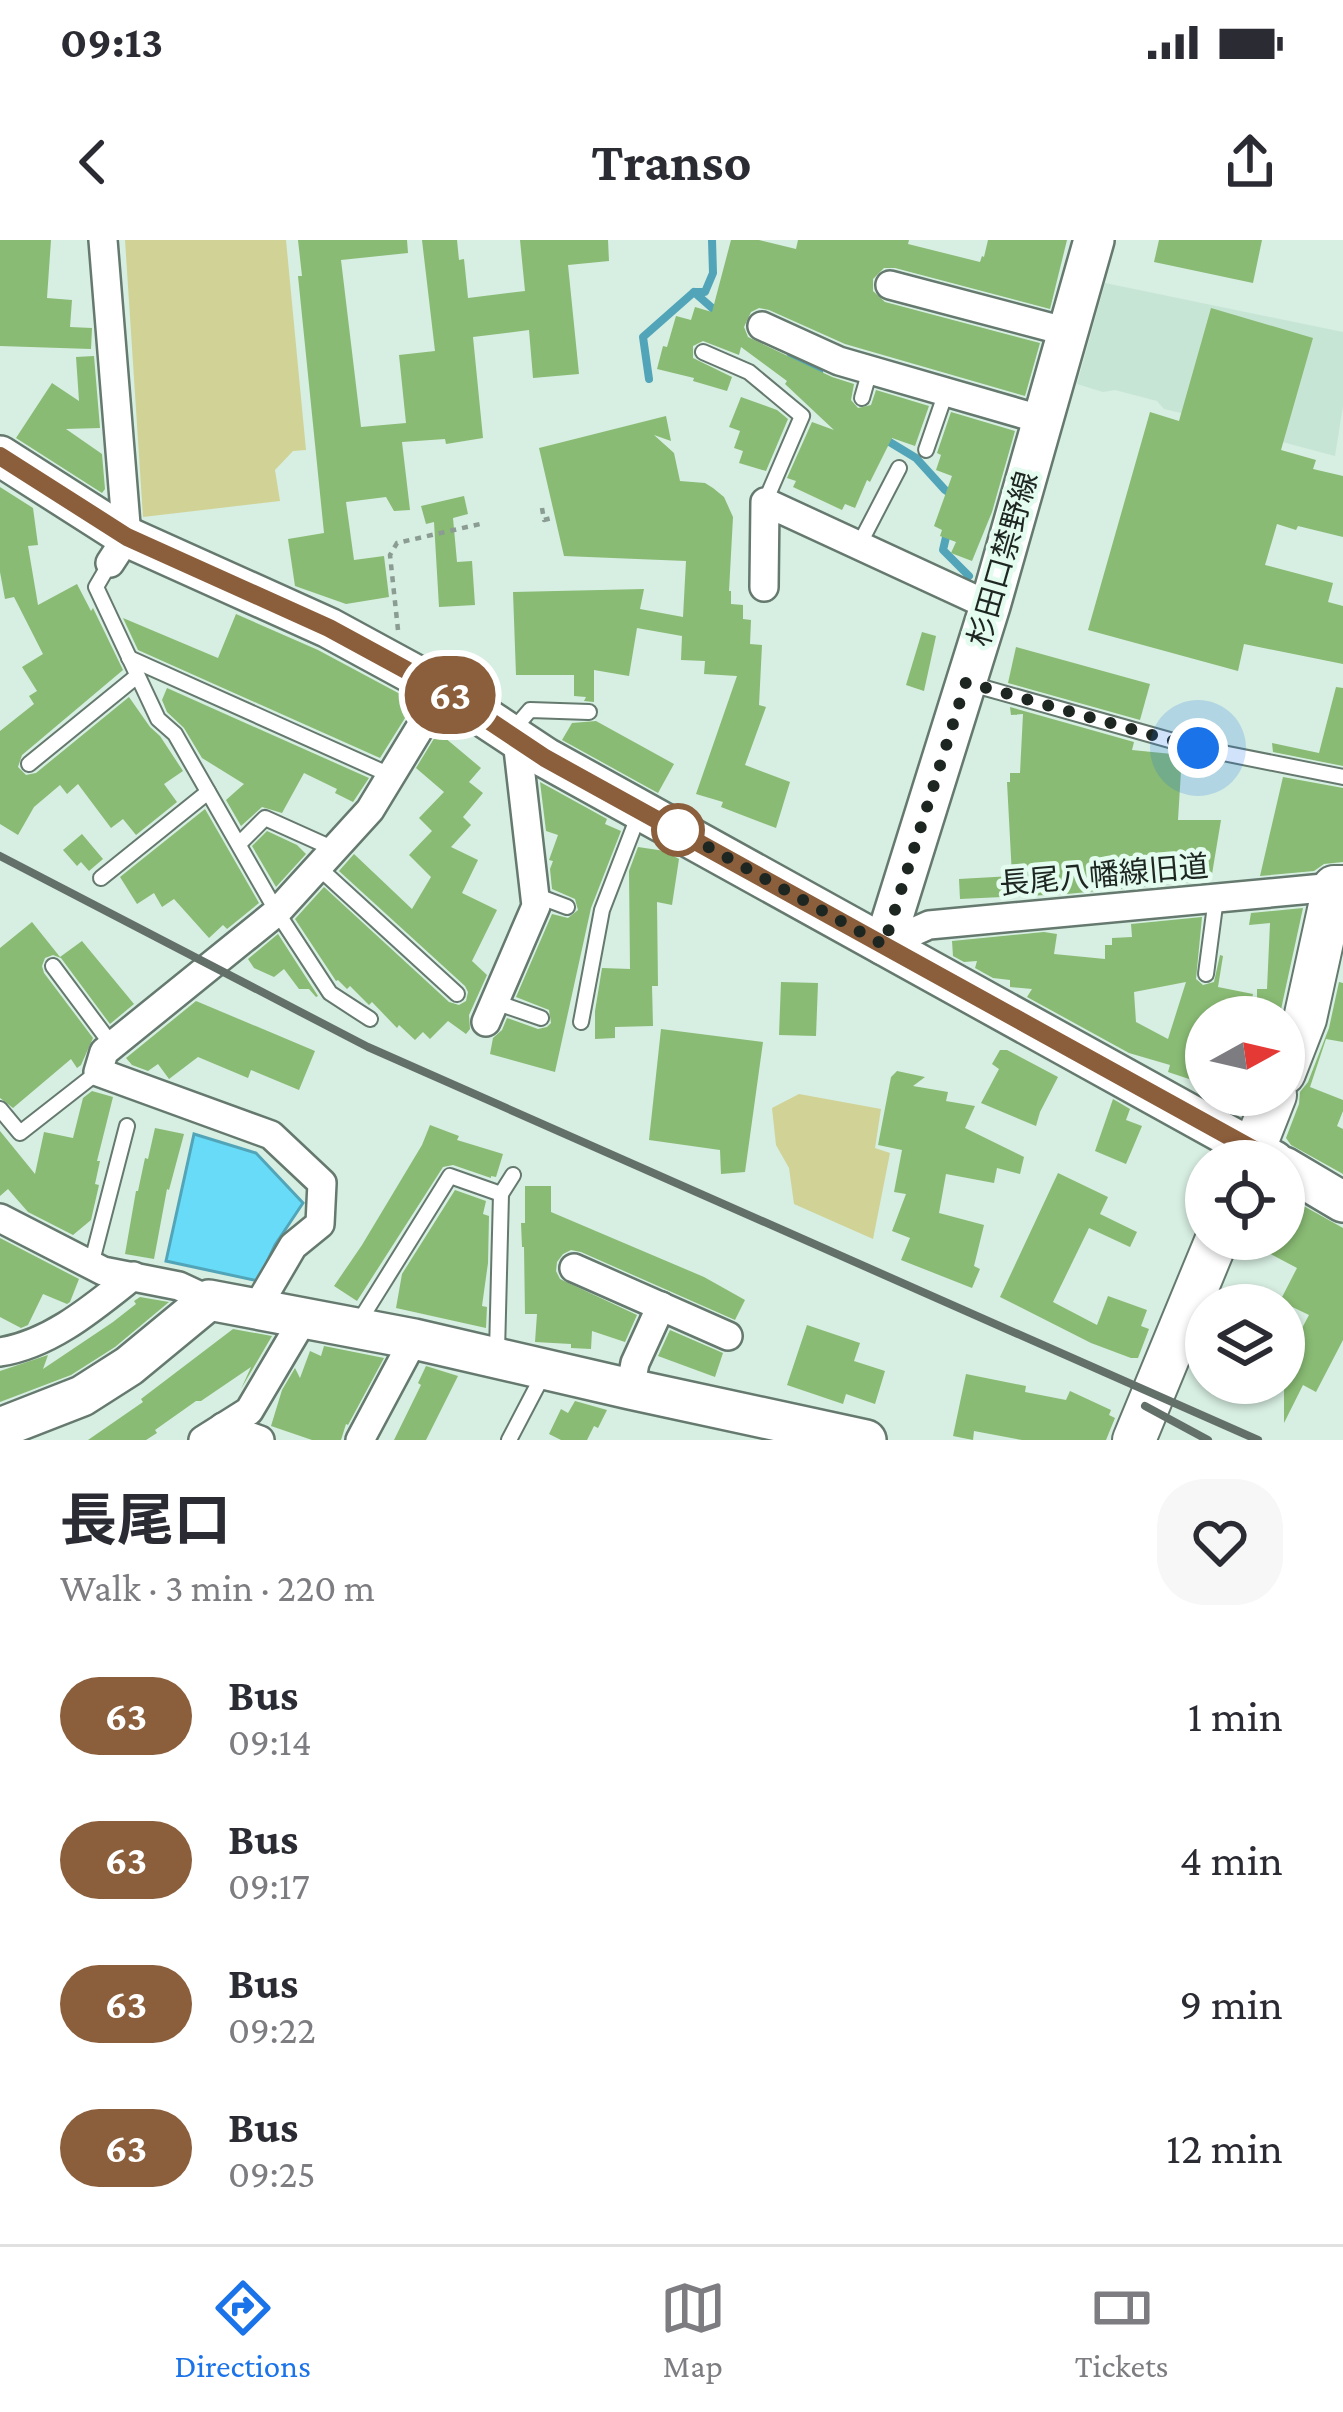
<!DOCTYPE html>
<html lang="en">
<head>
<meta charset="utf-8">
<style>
	:root { --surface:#fff; --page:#f7f7f7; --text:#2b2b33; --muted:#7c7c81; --line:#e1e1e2; --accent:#1a73e8 }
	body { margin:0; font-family:"Crimson Pro","Noto Sans JP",serif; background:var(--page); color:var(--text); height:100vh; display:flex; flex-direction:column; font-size:45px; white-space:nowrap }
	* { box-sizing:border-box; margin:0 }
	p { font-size:39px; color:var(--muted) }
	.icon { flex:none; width:66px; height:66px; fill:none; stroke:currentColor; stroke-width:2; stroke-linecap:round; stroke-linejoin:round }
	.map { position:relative; height:1200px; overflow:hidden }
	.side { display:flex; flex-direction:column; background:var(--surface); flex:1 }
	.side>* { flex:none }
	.badge { padding:0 24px; border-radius:39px; font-size:42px; line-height:78px }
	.needle { width:78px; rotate:82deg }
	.fabs { position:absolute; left:1185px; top:756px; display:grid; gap:24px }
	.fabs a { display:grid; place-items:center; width:120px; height:120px; border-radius:50%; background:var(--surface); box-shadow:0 3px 9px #0004; font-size:60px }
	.you { position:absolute; width:60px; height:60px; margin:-30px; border:9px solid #fff; border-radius:50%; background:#1a73e8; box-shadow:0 0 0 18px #1a73e833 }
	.map>.badge { position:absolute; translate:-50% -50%; box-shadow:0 0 0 6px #fff }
	.round { display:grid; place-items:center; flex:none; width:126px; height:126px; border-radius:48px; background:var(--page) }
	.head { display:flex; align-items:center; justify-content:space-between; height:204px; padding:0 60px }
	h1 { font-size:57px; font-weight:700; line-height:90px }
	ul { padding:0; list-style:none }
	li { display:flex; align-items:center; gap:36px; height:144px; padding:0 60px }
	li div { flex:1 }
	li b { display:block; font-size:45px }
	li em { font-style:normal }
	li .badge { min-width:132px; font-weight:700; text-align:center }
	.status { display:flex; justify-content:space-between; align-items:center; height:84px; padding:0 60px; background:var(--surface); direction:ltr }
	.status svg { height:33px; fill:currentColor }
	header { display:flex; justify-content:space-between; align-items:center; height:156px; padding:0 60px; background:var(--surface); font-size:54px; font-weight:700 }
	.dock { display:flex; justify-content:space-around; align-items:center; height:168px; border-top:3px solid var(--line); background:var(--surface); font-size:33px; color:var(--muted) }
	.dock a { display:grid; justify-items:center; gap:6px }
	.dock .selected { color:var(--accent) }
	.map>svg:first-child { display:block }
</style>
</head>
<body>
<div class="status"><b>09:13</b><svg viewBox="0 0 49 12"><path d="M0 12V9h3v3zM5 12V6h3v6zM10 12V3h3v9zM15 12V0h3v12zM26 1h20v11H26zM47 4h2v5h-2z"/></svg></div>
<header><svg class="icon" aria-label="back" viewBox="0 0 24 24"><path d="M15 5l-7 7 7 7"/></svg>Transo<svg class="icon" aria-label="share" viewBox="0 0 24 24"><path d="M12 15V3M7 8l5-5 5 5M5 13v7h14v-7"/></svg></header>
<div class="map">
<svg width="1343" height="1200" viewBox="0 0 1343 1200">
	<rect width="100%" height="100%" fill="#d7eee2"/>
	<polygon fill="#c7e5d5" points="1105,43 1343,92 1343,166 1335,216 1256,195 1253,190 1164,169 1157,161 1115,150 1103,152 1077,144"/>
	<g fill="#d0d395">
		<polygon points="125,0 286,0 306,210 293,211 275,230 280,261 143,277"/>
		<polygon points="799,854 881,869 875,908 890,913 873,999 794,964 789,928 776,905 772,868"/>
	</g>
	<polygon fill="#68dbf8" stroke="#52a5b8" stroke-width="3" points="194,894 256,913 303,963 275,1005 258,1041 166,1021"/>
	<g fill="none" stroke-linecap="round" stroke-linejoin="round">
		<g stroke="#52a5b8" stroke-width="8">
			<polyline points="694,52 720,75"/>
			<polyline points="791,114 819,132"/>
			<polyline points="649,139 643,97 694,52 705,52 713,33 712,0"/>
			<polyline points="883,198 916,218 945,250 954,256"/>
			<polyline points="947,293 943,310 969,336"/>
		</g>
	</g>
	<g fill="#89bb74" fill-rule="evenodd">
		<polygon points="0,0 51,0 47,58 72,60 70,87 92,88 91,109 0,106"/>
		<polygon points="298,0 407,0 408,13 341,20 361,187 406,183 399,115 435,111 422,0 457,0 459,20 464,19 468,58 525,51 520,0 608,0 609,21 568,25 579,134 533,138 529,90 473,97 483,198 446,204 445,199 402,202 410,270 394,271 386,257 346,262 354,320 384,316 389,357 346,364 295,346 288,299 324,293 298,36 302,36"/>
		<polygon points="731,0 759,0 796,9 798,0 909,0 908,4 980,22 982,16 984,17 988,0 1067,0 1050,69 895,28 884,28 873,39 873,51 885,62 1040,103 1025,156 845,104 769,70 759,68 751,72 744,87 748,97 832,137 854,144 851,160 858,168 871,165 876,150 929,166 915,206 892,198 870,242 867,240 855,268 845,264 842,270 793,247 796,241 787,238 812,182 834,190 785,144 787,141 741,107 739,115 703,101 693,106 693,118 732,137 727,151 693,141 694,138 657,129 663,106 667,107 676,76 691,80 695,67 712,72"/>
		<polygon points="1159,0 1262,0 1253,43 1154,22"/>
		<polygon points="1211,68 1313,98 1281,210 1316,220 1313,229 1343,236 1343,297 1298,286 1296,290 1277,284 1265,325 1333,343 1328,362 1343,366 1343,424 1244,404 1238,431 1088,390 1150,172 1179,181"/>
		<polygon points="94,116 100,188 66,189 102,214 105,249 102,253 16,198 52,143 79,161 76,117"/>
		<polygon points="741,157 777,170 788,179 766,231 739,223 743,211 734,208 740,191 729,187"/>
		<polygon points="951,172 1015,191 992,272 972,321 951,313 956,302 940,296 942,290 934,286 952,236 936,230 941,215 937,213"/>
		<polygon points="666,176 671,201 654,195 674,213 680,241 705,243 713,248 724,257 733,277 729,351 731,351 731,364 743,365 743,379 751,380 750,404 762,405 759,465 766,467 745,525 790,542 776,588 721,567 723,562 696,554 737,436 704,434 705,421 681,420 682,396 637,388 629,436 594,430 594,462 584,461 586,457 574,456 574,435 516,435 513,352 644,349 640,369 683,377 686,321 564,316 539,208"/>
		<polygon points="0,247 33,268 38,305 28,306 38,365 77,344 91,371 93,368 123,430 22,515 18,527 26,535 36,533 129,457 150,487 160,496 183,531 164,544 177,562 136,595 123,579 111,588 78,544 67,554 60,545 34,567 18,595 0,584 0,491 34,464 29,456 37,451 22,427 43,414 14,357 5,359 0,332"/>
		<polygon points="464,256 468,274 453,278 457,322 472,321 475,365 439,367 434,282 426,284 421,266"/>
		<polygon points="236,374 318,410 415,462 380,518 138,410 123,378 218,418"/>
		<polygon points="922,392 936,396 924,451 906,445"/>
		<polygon points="1016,407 1150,444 1140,480 1008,443"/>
		<polygon points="1336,447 1343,448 1343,526 1273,512 1272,503 1319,513"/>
		<polygon points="167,448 369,538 353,562 335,553 337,549 304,533 282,573 262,567 241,586 226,560 244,544 202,518 184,488 167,472 162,460"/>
		<polygon points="1010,467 1134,502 1132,510 1182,515 1178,580 1221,580 1211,640 1067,654 960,659 959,639 1012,636 1007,542 1010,542 1010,533 1020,533 1023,474 1011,475"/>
		<polygon points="596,481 674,524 658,553 562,500 572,483"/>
		<polygon points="438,492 481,528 469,542 483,553 463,577 471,585 451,607 478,620 462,653 497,670 472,721 487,735 469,775 470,789 466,794 448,781 430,799 423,792 415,800 399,785 397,788 372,762 369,765 350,746 347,749 338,740 336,741 295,679 324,647 449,762 459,765 466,761 468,752 465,746 339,631 354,614 412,669 431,637 409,615 432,591 419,578 444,552 416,528"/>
		<polygon points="1283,537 1343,548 1343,622 1324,624 1314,631 1260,636"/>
		<polygon points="540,542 607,579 605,584 621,591 591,668 555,832 490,814 493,798 502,790 507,778 538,789 547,787 551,783 549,770 516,757 552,674 568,678 578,670 575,659 552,649 550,629 553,621 549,620 558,595 546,591"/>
		<polygon points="205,569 259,663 227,689 223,685 209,698 174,659 162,667 154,653 137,664 120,637"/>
		<polygon points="267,591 297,605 306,614 276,647 252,606"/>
		<polygon points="82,594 103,619 89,631 81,622 77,626 63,610"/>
		<polygon points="638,607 665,611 679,619 672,665 657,662 658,746 652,746 653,786 615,787 615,798 595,799 595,771 602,728 630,729 629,631"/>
		<polygon points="1303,668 1280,774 1257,772 1257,749 1267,749 1270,683 1249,685 1251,673"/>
		<path d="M1202,677L1196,739L1203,745L1214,742L1220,715L1223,716L1218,747L1253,754L1248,777H1206V817L1198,842L1168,832L1170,825L1129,813L1027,757L1032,749L1010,747V740L993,738L975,728L977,721L964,722L953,716L952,701L1044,692L1057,694L1054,714L1105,719V705H1112V698L1132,697L1131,684ZM1186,742L1168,799L1136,782L1134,752Z"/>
		<polygon points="32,682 60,717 82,701 134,764 110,784 61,718 53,715 45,718 42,726 44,733 93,798 81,825 77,828 71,819 13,868 0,858 0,708"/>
		<polygon points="278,694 318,756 316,757 309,749 299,749 284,729 274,737 254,728 248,719"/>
		<polygon points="781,742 818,743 816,796 779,795"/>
		<polygon points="1339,742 1343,743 1343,802 1326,799 1310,847 1343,860 1343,871 1337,886 1343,889 1343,934 1291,905 1286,898 1299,864 1300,852 1308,842 1329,788"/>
		<polygon points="196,761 315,811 299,850 251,830 248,838 198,817 169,839 158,824 148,831 132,825 126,818"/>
		<polygon points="661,789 763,802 745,932 721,934 720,910 649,900"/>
		<polygon points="1000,810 1007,810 1058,837 1040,872 1036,886 981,863 999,829 992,824"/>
		<polygon points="897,831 925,837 913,846 948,852 946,861 975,866 965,888 1024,917 1020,934 997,928 994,943 946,934 939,973 984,985 974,1026 980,1029 972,1048 901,1020 910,998 892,991 906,954 894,952 902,910 878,905 891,837"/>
		<polygon points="92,851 113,857 97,921 100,921 95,944 99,945 91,980 73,995 28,972 8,949 0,956 0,891 35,934 44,892 73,898 83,858"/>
		<polygon points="1113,859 1130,869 1126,880 1142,886 1126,924 1095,911"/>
		<polygon points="430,885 459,896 457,900 503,914 496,937 491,936 491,938 453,925 443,927 357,1061 334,1046 362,1005 422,905"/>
		<polygon points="155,888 184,894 169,950 167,949 154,1019 125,1014 136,951 138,951 145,918 148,919"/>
		<polygon points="1058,933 1108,957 1100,974 1137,992 1130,1007 1089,988 1053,1062 1097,1085 1108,1056 1147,1070 1141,1086 1149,1089 1138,1118 1131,1118 1091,1103 1000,1057"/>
		<polygon points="525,946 551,946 551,972 704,1037 745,1060 735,1080 581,1012 571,1010 563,1014 557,1022 556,1031 560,1039 637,1075 625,1102 592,1091 591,1109 571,1108 571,1104 535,1102 537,1074 525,1074 524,1007 522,1007 521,983 525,983"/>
		<polygon points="455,950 486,961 483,974 489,976 488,1023 482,1066 487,1067 486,1088 396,1068 402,1034"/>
		<polygon points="1284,955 1343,988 1343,1100 1316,1152 1303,1145 1284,1183 1284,1122 1309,1075 1280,1061 1297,1028 1242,999 1284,999"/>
		<polygon points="0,998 79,1039 70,1062 67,1064 43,1054 28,1085 21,1088 0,1077"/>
		<polygon points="140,1057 169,1062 115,1107 71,1135 0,1162 0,1131 48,1115 43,1129 113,1082 136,1064 134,1061"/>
		<polygon points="807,1085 860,1103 854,1121 885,1131 875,1164 846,1154 843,1164 787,1145"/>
		<polygon points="233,1089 272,1096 241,1149 251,1127 201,1161 196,1161 155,1190 157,1193 146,1200 88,1200 143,1162 141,1159"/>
		<polygon points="670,1090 723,1113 715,1137 658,1116"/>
		<polygon points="324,1106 384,1118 348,1185 346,1184 341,1200 312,1200 271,1186 282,1150 295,1128 300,1138 310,1111 321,1116"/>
		<polygon points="426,1126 458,1136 426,1200 394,1200 421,1145 418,1143"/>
		<polygon points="966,1134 1026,1146 1025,1152 1066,1160 1070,1151 1111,1170 1109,1175 1115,1178 1106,1200 1022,1200 974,1191 973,1200 953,1196"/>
		<polygon points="575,1161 607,1170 598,1188 594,1186 587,1200 561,1200 549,1194 561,1169 568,1173"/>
	</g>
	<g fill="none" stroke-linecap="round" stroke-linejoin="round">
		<defs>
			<g id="lane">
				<polyline points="703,112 749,132 802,176 765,262"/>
				<polyline points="862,158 870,130"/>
				<polyline points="926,210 946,152"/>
				<polyline points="859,305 899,228"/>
				<polyline points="110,323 96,347 158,479 175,494 277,672 330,753 370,779"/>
				<polyline points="129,418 390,535"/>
				<polyline points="971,444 1198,508 1343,537"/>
				<polyline points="512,491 530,470 589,472"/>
				<polyline points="29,524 137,436"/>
				<polyline points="239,604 265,578 334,609"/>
				<polyline points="318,627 457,754"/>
				<polyline points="101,638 208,552"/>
				<polyline points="535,655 567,667"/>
				<polyline points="53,726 112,805"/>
				<polyline points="1206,734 1216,658"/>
				<polyline points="495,762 541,778"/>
				<polyline points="581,782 602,670 639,574"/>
				<polyline points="0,869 20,893 98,832"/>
				<polyline points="91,1025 127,886"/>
				<polyline points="1200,1052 1228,1065"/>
				<polyline points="357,1085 450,936 501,954"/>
				<polyline points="497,1112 501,954 513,935"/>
				<polyline points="509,1200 543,1135"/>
			</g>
			<g id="street">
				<polyline points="103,0 127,297 110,323"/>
				<polyline points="890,45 1068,92"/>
				<polyline points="762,86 839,121 1043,180"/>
				<polyline points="764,347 765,262 990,366"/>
				<polyline points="884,705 929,685 1334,647"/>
				<polyline points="486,782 536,666 517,500"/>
				<polyline points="0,978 103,1031 179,1046 209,1060"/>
				<polyline points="574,1028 728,1096"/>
				<polyline points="256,1069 293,1006 320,984 322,943 271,895 98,832 104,812 277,672 370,570 443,450"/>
				<path d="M0,1112C51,1104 94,1067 133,1036"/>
				<polyline points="630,1149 635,1123 661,1066"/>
				<polyline points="223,1187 260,1200"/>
				<polyline points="203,1200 249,1171 304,1078"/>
				<polyline points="360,1200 414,1099"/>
			</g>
			<g id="secondary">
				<polyline points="0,216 127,297 329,388 443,450 546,518 1274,921"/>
				<polyline points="884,705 990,366 1094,0"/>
				<polyline points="1284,927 1343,962"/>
				<polyline points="0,1188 82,1156 129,1126 209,1060 414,1099 630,1149 866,1200"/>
			</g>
			<g id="primary">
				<polyline points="1284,833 1305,779 1334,647 1343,647"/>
				<polyline points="1249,921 1275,855"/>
				<polyline points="1134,1200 1217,999"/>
			</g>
		</defs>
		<use href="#lane" stroke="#65796f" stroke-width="18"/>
		<use href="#street" stroke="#65796f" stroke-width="32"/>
		<use href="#secondary" stroke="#65796f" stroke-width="44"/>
		<use href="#primary" stroke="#65796f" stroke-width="46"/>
		<g stroke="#8b9c93" stroke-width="4.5" stroke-dasharray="6 6" stroke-linecap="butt">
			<polyline points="542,268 544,280 555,277"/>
			<polyline points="398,390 390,315 397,303 480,284"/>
		</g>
		<use href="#lane" stroke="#fff" stroke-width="14"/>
		<use href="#street" stroke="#fff" stroke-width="27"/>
		<use href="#secondary" stroke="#fff" stroke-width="39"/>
		<use href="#primary" stroke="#fff" stroke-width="42"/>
		<g stroke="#637069" stroke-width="8">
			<polyline points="0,616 368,807 1258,1200"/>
			<polyline points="1145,1166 1208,1200"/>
		</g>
	</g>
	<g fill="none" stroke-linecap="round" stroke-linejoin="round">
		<defs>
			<polyline id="line" points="0,216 127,297 329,388 443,450 545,518 1274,921"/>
		</defs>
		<use href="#line" stroke="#fff" stroke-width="27"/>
		<use href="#line" stroke="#8b5e3c" stroke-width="18"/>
		<polyline stroke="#1e2622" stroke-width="12" stroke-dasharray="0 21.6" points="678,590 665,583 884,705 966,442 1198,508"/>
	</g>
	<circle fill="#fff" stroke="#8b5e3c" stroke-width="6" cx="678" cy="590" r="24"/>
	<g text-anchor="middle" stroke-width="9" stroke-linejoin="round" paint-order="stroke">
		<g font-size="30" fill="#1e2622" stroke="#e4fbef">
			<text transform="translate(1003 319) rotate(-74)" y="10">杉田口禁野線</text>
			<text transform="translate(1104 635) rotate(-5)" y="10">長尾八幡線旧道</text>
		</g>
	</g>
</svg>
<div class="fabs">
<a><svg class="needle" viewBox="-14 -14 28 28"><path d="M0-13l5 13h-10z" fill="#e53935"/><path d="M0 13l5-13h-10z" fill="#7c7c81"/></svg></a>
<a><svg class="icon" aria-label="locate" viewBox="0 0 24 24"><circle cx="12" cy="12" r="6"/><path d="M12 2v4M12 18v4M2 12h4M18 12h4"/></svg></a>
<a><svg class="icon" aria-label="layers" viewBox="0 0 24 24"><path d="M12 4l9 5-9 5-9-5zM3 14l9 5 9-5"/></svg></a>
</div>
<div class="you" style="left:1198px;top:508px"></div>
<b class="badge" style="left:450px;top:455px;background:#8b5e3c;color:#fff">63</b>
</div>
<section class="side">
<div class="head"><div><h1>長尾口</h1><p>Walk · 3 min · 220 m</p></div><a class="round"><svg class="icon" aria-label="heart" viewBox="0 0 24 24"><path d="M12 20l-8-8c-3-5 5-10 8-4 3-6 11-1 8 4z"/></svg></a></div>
<ul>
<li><span class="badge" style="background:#8b5e3c;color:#fff">63</span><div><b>Bus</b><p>09:14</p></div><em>1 min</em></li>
<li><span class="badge" style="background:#8b5e3c;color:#fff">63</span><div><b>Bus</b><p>09:17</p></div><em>4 min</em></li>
<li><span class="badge" style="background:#8b5e3c;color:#fff">63</span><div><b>Bus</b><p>09:22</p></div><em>9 min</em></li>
<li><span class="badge" style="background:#8b5e3c;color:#fff">63</span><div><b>Bus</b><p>09:25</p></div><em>12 min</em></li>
</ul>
</section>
<nav class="dock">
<a class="selected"><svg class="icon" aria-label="directions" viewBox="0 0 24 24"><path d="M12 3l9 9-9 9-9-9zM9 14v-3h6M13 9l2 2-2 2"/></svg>Directions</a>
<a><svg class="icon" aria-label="map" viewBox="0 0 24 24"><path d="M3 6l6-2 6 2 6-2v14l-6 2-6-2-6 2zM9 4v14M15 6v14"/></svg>Map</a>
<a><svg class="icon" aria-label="tickets" viewBox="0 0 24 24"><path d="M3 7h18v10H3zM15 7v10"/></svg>Tickets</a>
</nav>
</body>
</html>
